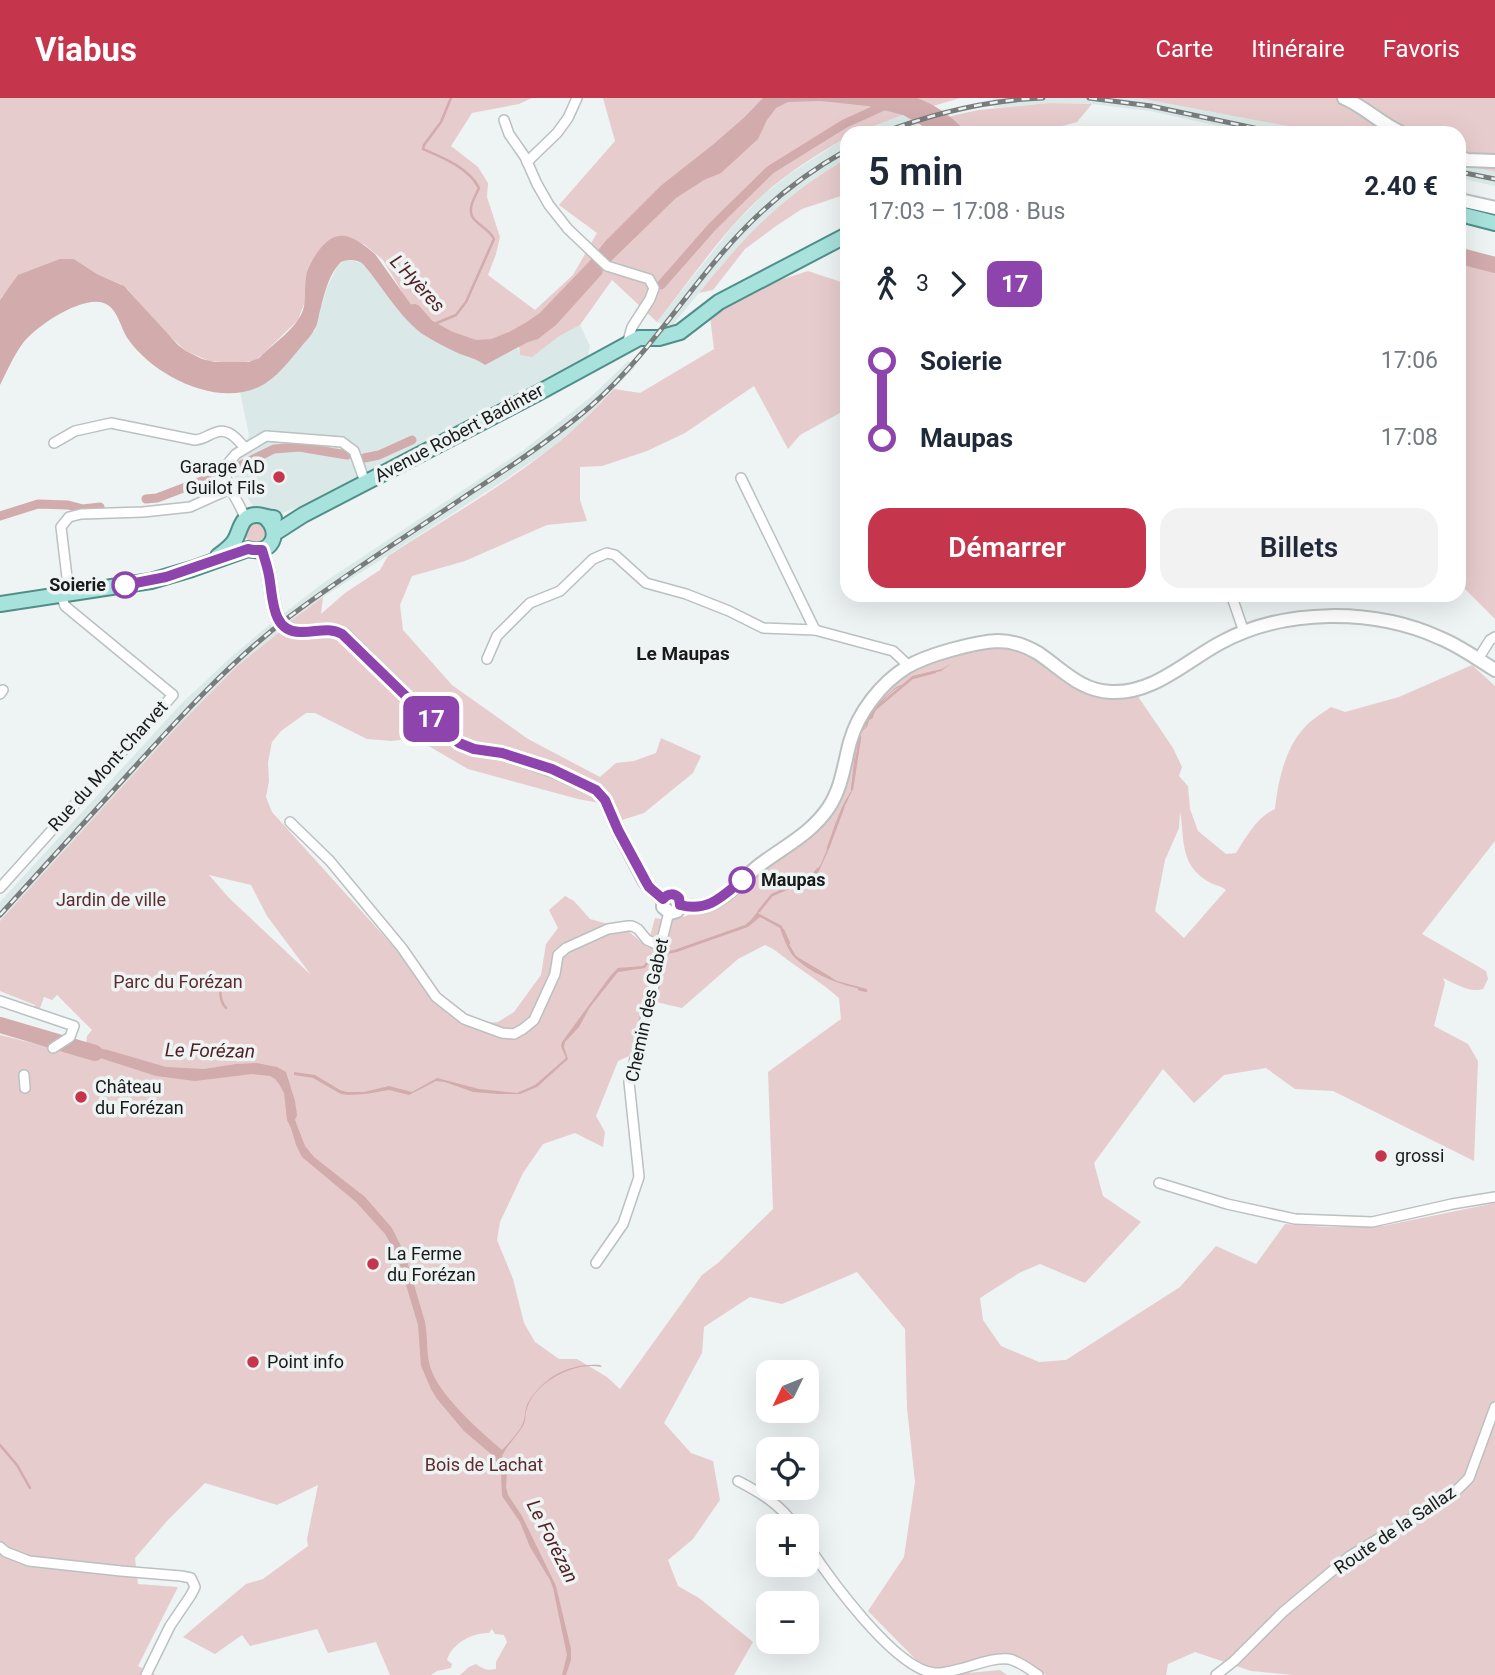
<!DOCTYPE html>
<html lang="fr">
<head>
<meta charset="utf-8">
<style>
	:root { --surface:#fff; --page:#f2f2f3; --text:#1f2937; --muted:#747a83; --accent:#c5354c }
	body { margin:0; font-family:Roboto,sans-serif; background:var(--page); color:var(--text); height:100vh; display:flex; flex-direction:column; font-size:26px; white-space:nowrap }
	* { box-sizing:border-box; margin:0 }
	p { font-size:23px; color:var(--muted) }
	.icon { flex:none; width:38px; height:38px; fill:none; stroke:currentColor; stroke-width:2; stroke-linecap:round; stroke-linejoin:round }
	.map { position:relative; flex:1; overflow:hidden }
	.side { position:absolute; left:840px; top:28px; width:626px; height:476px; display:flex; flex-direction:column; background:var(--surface); border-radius:21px; box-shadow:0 7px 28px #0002 }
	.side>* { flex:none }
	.badge { padding:0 14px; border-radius:10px; font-size:24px; line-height:46px }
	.needle { width:46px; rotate:227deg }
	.buttons { position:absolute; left:756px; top:1262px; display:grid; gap:14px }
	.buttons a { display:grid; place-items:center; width:63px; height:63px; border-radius:14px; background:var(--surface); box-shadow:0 7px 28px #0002; font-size:35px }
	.map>.badge { position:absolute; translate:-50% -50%; box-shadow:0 0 0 4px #fff }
	.legs { display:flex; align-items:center; gap:10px; height:77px; padding:0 28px; font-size:23px }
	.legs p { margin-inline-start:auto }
	.summary { display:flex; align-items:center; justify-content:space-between; height:119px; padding:0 28px }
	h1 { font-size:38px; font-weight:600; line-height:52px }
	.action { display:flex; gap:14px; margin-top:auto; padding:14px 28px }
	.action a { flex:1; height:80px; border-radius:21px; background:var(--accent); color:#fff; font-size:28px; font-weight:600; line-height:80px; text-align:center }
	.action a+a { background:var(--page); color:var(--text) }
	ul { padding:0 28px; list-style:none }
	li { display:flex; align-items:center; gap:24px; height:77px; font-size:26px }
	li i { display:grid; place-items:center; width:10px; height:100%; margin:0 9px; background:currentColor }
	li i::after { content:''; width:18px; height:18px; margin:-9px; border:5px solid; border-radius:50%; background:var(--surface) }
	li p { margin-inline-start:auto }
	li:first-child i { background:linear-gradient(#0000 50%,currentColor 0) }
	li:last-child i { background:linear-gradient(currentColor 50%,#0000 0) }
	header { display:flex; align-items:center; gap:42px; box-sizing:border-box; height:98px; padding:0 35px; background:var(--accent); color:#fff }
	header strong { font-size:33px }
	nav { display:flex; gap:38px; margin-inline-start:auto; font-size:24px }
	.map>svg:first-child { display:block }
</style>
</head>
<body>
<header>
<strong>Viabus</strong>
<nav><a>Carte</a><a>Itinéraire</a><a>Favoris</a></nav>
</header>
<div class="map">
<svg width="1495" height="1577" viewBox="0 0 1495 1577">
	<rect width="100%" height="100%" fill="#eef3f3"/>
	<g fill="#dae9e7">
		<polygon points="993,0 1138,0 1324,35 1250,35 1150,13 1092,6 1049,5 994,10"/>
		<polygon points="903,17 920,26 900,35 855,35"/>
		<polygon points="847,39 847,60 793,97 765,121 721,168 671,229 657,224 733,128 763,97 791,75"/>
		<polygon points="1460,66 1495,74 1495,88 1460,80"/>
		<polygon points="352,162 363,166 409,223 474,259 485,267 518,250 520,257 532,258 558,239 580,227 590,248 586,267 313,404 282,415 253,408 233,377 249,337 240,294 257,290 315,232 327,189 338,167 345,163"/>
		<polygon points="628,263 635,269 579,327 550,351 500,385 323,499 285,527 279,519 326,483 525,351 592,298"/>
		<polygon points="270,526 278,535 236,569 173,633 0,823 0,804 179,608 230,560"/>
	</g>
	<g fill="#e7cccd" fill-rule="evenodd">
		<path d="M0,0H532L519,6L472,15L451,48L478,69L488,85L487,99L500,139L496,156L488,177L535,212L573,177L597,135L559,107L615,43L603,0H960L903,17L855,35H847V39C818,56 788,74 763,97C724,132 690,182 657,224L612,182L580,227L558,239L532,259L520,257L518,239L486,250L459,246L435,234L410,207L383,162L365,147L343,138L304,206L298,222L263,256L254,263L234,265L209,263L186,253L163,232L128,192L120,186L97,176L74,161L2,198L0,202Z"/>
		<polygon points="1138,0 1495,0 1495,74 1460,66 1460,35 1324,35"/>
		<polygon points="1049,5 1092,6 1077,24 1036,35 966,35 953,25 943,20 978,12"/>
		<path d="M847,60V96L802,111L776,128L745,151L713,192L699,195C727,160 757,125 793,97C810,83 829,72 847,60Z"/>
		<polygon points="1460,149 1495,159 1495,521 1460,486"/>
		<path d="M808,173L847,186V311L800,337L788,351L754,288L685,335L647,353L602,368L580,369V402L587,423L547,427L465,463L412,478L400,507L403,532L452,587L528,641L600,679L616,665L634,663L656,655L661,640L701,658L693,675L644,715L622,722L615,708L578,701L468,671L415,640L392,643L367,641L315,615H306L281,633L272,644L268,664L269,683L266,699L272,714L402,858L434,905L463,927L498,924L514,914L541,877L546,846L558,830L549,812L565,798L574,803L590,821L626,831L647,849L655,820L671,823L718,807L831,713L867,610L916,567L947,553L1014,548L1078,590L1115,600L1137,597L1173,650L1182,669L1179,678L1188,688L1190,711L1198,733L1226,756L1236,755C1247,738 1256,720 1275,711C1278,683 1285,650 1305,629C1312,621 1323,615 1331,609L1345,614L1399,599L1472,567L1495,588V743L1422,836L1486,873L1488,881L1483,891C1469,895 1456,886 1443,880L1445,885L1434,928L1468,946L1478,963L1474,1063L1333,993L1295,991L1266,970L1224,977L1194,1005L1163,971L1094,1065L1103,1098L1141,1124L1085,1185L1040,1166L1019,1175L980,1200L983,1222L1001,1248L1039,1264L1066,1262L1180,1189L1216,1148L1256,1166L1285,1126L1327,1129L1383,1128L1495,1105V1577H1293L1251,1573L1195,1554L1168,1566L1166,1577H1046L1025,1564L999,1558L945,1570L933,1576L968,1575L1000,1572L1007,1577H928L929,1575L868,1513L904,1459L915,1384L907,1310L905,1231L857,1174L782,1206L750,1199L704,1229L702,1255L664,1325L691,1355L713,1363L720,1402L693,1441L668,1462L678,1488L699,1500L753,1544L734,1577H460L469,1569L476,1566C483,1571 487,1573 496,1571V1564L507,1544L504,1537L495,1536L492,1531L489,1535C472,1535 452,1545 447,1562L452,1566L451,1570L437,1573L431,1577H390L376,1544L328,1555L317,1531L250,1548L242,1537L215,1556L183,1539L246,1486L263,1481L308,1448L307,1441L318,1387L277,1407L205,1385L167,1423L135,1460L138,1486L178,1489L138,1568L156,1577H0V937L65,953L77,944L86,946L87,938L92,932L57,897L52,902L44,899L39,913L34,911L35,907L0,893V823L173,633L236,569L278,535L285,527L323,499L321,516L345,495L380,472L388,458C442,423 500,390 551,350C574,333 594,312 614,291L640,295L714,251L710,219L729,204L771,185ZM1180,713C1185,741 1179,765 1207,783C1213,787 1220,787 1226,792L1184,840L1155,813L1165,762L1179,730ZM209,777L251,787L267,818L311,877L229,800ZM765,847C773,850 777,854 784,859C802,873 821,884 839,900L841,921L768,974L773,1111L718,1165L702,1177L620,1291L607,1279L577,1261H559L535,1244L524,1225L513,1181L497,1142L500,1124L523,1075L543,1046L575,1035L603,1049L605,1034L596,1018L618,963L629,958L646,906L656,904L682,910L738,861Z"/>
		<circle cx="255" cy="435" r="10"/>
	</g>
	<g fill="#d2abac">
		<path d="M774,0H888L931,14L953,25L966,35H935L903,17L868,8L820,3L788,4L776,10L767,22L758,41L721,75L704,82L676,100L609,165L604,168L602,176L556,227L538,241L528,244L485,267C475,260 471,260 460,256C447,250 433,243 421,235C398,217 382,188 363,166C357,161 348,161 341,164C327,178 324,199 319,217C318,222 317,228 314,232C311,238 305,244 301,249C289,263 276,281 259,289C216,309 154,278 128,241C121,231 118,212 106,206C85,195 36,228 23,245C14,257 7,273 0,287V202L18,177L60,161H74L97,176L124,188L178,247L186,253L202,261L215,264H249L259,260L263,256C276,244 293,232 301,217C307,206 304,192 306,180C307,170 312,163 317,155C336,127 353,137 375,156L427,229L459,246L475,250L493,249L513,241L545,221L595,169L611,149L667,93L719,52Z"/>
		<path d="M952,565L941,573L913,579C908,586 906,586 899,589C890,594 874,610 873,620L869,622L867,629L861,634L856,652L852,693L834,731L828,753L818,775L810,781L773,797L758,815L782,828L786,841L796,858L837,883L867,891V892C842,888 813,877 795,860C788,853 783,839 780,830L760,819L748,829L677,854L659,858L652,861L645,870L618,874L590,909L579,929L565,944L564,949L568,961L537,989L520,996H498L473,994L445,984L436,983L409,997L389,992L366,996L348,997L341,996L313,980L294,977V974L315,977L340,992L347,994H364L389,988L412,994L437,980L479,991L517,995L535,987L566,960L561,948L562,944L611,877L618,870L643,868L653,857L660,854L674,852L745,827L751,822L771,797L808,780L820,768L826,754L834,729L844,705L851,693L855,651L860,634L866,629L867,623L871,619L872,612L884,600L896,589L907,585L912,578L942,571Z"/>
		<path d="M75,946L108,952L166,969L204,971L236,966L257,965L277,969L286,974L295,1003L297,1017L295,1022L305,1048L314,1059L365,1099L392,1130L405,1156L425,1224C428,1239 426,1254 430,1268C438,1297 480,1333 502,1352C509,1345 519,1334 523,1325C526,1318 524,1310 529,1303C545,1278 570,1265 600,1267L602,1269C575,1263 536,1283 527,1310C525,1315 526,1321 524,1326C518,1337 508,1346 502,1358L507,1374L506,1389L508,1397L522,1418L556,1488L571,1551V1562L566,1577H562L567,1557L553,1490L550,1482L530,1449L520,1424L502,1398L501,1374L499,1368L491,1356L464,1333L437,1301L431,1291L421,1268L418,1227L397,1157L385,1136L356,1104L302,1059L296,1047L291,1030L287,1022L284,995L279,986L275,981L270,978L252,976L195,983L156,978L97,959V958L73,952Z"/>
	</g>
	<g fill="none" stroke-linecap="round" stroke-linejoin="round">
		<g stroke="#d2abac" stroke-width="2.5">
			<path d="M427,229L456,217L466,204L494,141C488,128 469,125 471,111C471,104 476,97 479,90C469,70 442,59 423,51L424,47L441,24L451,0"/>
			<polyline points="861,633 873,613 912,580 935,574"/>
			<polyline points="852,691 860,639"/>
			<polyline points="828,750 843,710"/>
			<polyline points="759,813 772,797 809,781 818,771"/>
			<polyline points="783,832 789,845"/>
			<polyline points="815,871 830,880"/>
			<path d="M218,881C222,892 218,902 226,910"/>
			<polyline points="213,887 215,886"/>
			<polyline points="859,891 866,893"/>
			<polyline points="0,1347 17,1367 30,1390"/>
		</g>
		<g stroke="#d2abac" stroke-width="9">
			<polyline points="661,187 712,129 770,72 844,26 897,2"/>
			<polyline points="364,360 379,357 412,342"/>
			<polyline points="146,401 157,400 233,371 274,351 299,349 347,357"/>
			<polyline points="0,418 38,406 68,407 83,411 100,409"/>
		</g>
		<g stroke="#d2abac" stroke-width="16">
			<path d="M888,0C915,5 937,15 956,35"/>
			<polyline points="1460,158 1495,167"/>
			<polyline points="414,214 427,229 449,241 475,250 493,249 513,241 529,232 545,221 595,169 611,149 667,93 719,52 750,25 774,0"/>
			<polyline points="0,927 95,955"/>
		</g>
		<defs>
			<g id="street">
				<polyline points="504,22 509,36 525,59 537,86 549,107 568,131 607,168 649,181 654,190 650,201 632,229 627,246"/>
				<polyline points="527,64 557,35 568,20 577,0"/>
				<path d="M54,345L75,333L111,325L195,342C205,341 209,336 217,334C229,330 238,342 245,350"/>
				<polyline points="741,380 815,532"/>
				<path d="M245,421C240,402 224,389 225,369L236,356L266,338L342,344L354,353L365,384"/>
				<polyline points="69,496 61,429 69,419 81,416 143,414 190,409 230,391"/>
				<polyline points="1233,497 1233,502 1244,534"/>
				<polyline points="487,561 497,538 530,505 560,493 593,461 607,455 615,457 646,485 686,496 729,513 763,530 815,532 893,553 909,568"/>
				<polyline points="1478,561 1490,542 1495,539"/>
				<polyline points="0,596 3,592"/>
				<polyline points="290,724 330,763 402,850 436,899 464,921 502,935 514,936 523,931 534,922 555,876 558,857 566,850 608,831 628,828 632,828 638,831 647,842 654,845 662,842"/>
				<polyline points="0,790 173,597 65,508 61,497"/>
				<polyline points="0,903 74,928 70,939 53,950"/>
				<polyline points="24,977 25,990"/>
				<polyline points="1159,1085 1227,1106 1295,1121 1372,1124 1452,1106 1495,1099"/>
				<polyline points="596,1165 623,1126 639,1079 629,984 661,860 662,842 669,814"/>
				<path d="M738,1383C761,1395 781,1407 795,1428"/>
				<path d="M807,1446C828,1478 895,1572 935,1575C957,1576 989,1558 1009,1561C1019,1563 1029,1571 1038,1577"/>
				<polyline points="0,1449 6,1454 29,1463 121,1473 181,1478 191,1480 195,1489 191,1497 170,1528 146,1577"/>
				<polyline points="1216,1577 1234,1563 1283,1514 1350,1458 1454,1395 1469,1380 1495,1309"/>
			</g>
			<g id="secondary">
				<path d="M1344,0C1365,9 1381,26 1402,35"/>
				<polyline points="1460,59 1467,62 1495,63"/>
				<polyline points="1460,102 1495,110"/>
				<path d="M262,452C265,462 269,473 270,484C273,503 273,533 300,534C315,535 328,528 343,536L413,605L459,645L474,651L502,655L552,672L596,692L605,702L618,732L644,782L649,789L663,801"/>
				<polyline points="663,801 663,809 670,815 677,813 680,807"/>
				<path d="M680,807C694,810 704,809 716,803C733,794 746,777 761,766C785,748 812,735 829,709C842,689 844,666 850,644C858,615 881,585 907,569C927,557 974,544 998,543C1012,543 1026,548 1038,555C1062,571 1080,593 1111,594C1153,596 1185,564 1220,545C1284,510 1374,510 1440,540C1460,548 1477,561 1495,572"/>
			</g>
			<g id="primary">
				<polyline points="1460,116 1495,125"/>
				<polyline points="275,435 303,417 538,295 639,240 659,240 680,234 719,204 847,137"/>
				<path d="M218,458C225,453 231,449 235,442C241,431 241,417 257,417C262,417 268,420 274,420"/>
				<path d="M0,506L151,483L192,471L248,451C271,458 283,435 265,419"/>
			</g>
		</defs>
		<use href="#street" stroke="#bbc0c0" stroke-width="12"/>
		<use href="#secondary" stroke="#bbc0c0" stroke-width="16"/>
		<use href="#primary" stroke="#508f89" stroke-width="18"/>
		<use href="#street" stroke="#fff" stroke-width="9"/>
		<use href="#secondary" stroke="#fff" stroke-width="12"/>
		<use href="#primary" stroke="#a7e2dc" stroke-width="14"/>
		<defs>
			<g id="rail">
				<polyline points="1089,0 1151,8 1278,35"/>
				<path d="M882,35C934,15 987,2 1043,0"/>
				<polyline points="1460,74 1495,81"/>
				<path d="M0,817C44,769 88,720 132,672C181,618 231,563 289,519C347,475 410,436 470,395C512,368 554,340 592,307C643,262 679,205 723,154C758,113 800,78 847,52"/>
			</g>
		</defs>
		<use href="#rail" stroke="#797c7c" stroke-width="5"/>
		<use href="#rail" stroke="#eef3f3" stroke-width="2.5" stroke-dasharray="8" stroke-linecap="butt"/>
	</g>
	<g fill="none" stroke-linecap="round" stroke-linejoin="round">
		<defs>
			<path id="line-1" d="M125,487L166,479L248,451L253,452H262C265,462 269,473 270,484C273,503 273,534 300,534C315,535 328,528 342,536L413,605L459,645L474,651L502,655L552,671L596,692L605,702L618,732L645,782L649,789L663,801C668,795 674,795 679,800L680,807C708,814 722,799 742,782"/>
		</defs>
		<use href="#line-1" stroke="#fff" stroke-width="16"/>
		<use href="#line-1" stroke="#8e44ad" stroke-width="10"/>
	</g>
	<g fill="#c5354c" stroke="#eef3f3" stroke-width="2.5">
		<circle cx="279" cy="379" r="7"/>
		<circle cx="81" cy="999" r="7"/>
		<circle cx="1381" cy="1058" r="7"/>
		<circle cx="373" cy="1166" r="7"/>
		<circle cx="253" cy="1264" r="7"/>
	</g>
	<g fill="#fff" stroke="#8e44ad" stroke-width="3.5">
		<circle cx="125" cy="487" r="12"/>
		<circle cx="742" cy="782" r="12"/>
	</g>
	<g text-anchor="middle" stroke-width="7" stroke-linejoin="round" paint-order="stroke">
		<g font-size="18" fill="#191b1a" stroke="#eef3f3">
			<text transform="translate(459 335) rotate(-28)" y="6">Avenue Robert Badinter</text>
			<text transform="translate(108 668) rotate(-48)" y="6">Rue du Mont-Charvet</text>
			<text transform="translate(647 912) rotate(-78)" y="6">Chemin des Gabet</text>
			<text transform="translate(1395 1432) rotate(-34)" y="6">Route de la Sallaz</text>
		</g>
		<g font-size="18" fill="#191b1a" stroke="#eef3f3" text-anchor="start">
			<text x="265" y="375" text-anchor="end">Garage AD<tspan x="265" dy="21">Guilot Fils</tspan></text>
			<text x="95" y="995">Château<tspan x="95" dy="21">du Forézan</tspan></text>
			<text x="1395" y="1064">grossi</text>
			<text x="387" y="1162">La Ferme<tspan x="387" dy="21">du Forézan</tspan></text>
			<text x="267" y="1270">Point info</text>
		</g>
		<g font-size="18" font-weight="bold" fill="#191b1a" stroke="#eef3f3" text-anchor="end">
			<text x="106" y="493">Soierie</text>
			<text x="761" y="788" text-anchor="start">Maupas</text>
		</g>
		<g font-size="18" fill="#5f2b2f" stroke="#eef3f3">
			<text x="111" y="808">Jardin de ville</text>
			<text x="178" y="890">Parc du Forézan</text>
			<text x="484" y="1373">Bois de Lachat</text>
		</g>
		<g font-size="19" font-style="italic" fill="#511f24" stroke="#eef3f3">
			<text transform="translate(418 185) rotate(47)" y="7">L'Hyères</text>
			<text transform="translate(210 952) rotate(1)" y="7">Le Forézan</text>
			<text transform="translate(553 1443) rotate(63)" y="7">Le Forézan</text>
		</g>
		<g font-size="19" font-weight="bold" fill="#191b1a" stroke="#eef3f3">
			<text x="683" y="562">Le Maupas</text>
		</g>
	</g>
</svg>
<div class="buttons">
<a><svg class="needle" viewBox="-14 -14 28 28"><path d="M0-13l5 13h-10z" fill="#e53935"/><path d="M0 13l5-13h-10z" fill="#747a83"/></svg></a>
<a><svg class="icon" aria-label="locate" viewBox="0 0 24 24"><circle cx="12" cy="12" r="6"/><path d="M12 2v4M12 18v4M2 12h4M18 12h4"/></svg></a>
<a>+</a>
<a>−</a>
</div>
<b class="badge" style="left:431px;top:621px;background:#8e44ad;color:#fff">17</b>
<section class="side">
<div class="summary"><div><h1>5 min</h1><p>17:03 – 17:08 · Bus</p></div><b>2.40 €</b></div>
<div class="legs"><svg class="icon" aria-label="walk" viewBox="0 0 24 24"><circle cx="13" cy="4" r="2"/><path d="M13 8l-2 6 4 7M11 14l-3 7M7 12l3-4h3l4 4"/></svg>3<svg class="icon" aria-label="forward" viewBox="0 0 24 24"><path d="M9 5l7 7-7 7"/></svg><b class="badge" style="background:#8e44ad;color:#fff">17</b></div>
<ul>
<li><i style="color:#8e44ad"></i><b>Soierie</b><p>17:06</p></li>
<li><i style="color:#8e44ad"></i><b>Maupas</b><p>17:08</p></li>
</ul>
<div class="action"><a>Démarrer</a><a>Billets</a></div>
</section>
</div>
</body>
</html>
